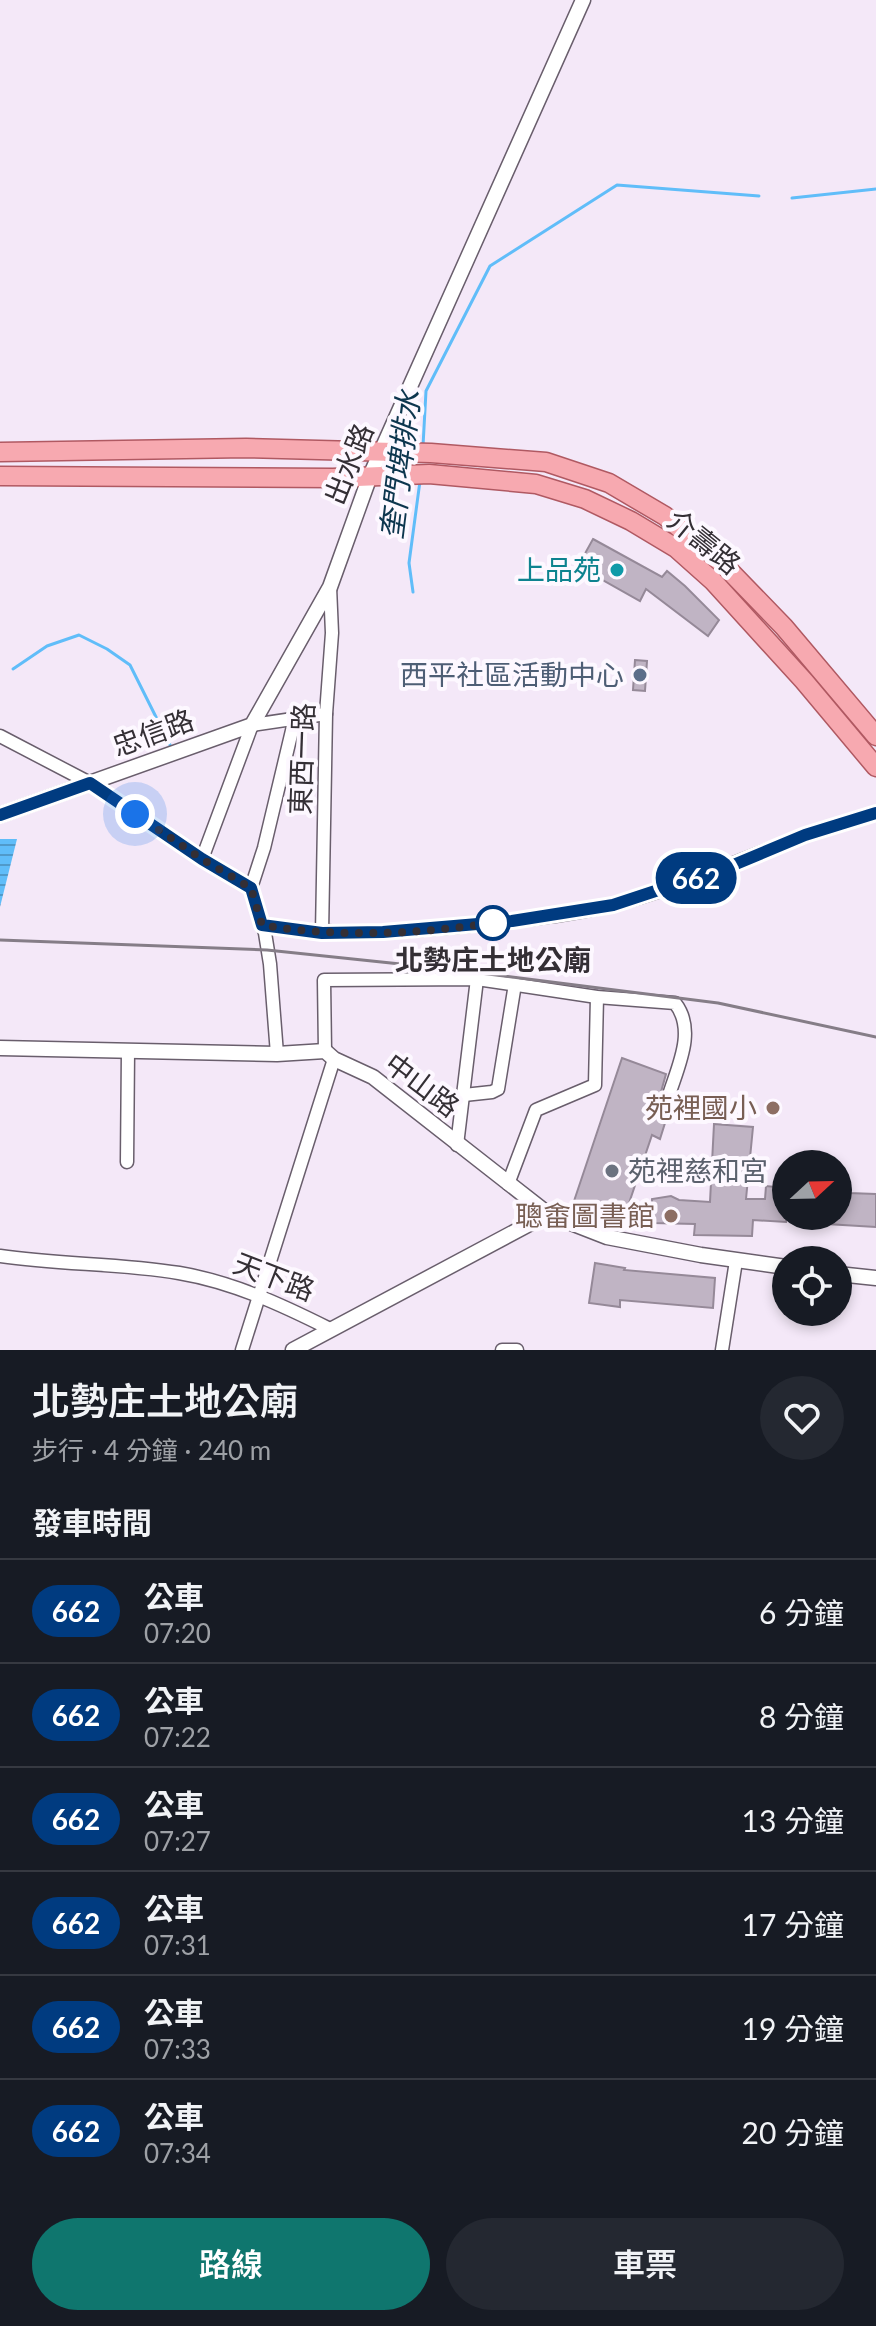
<!DOCTYPE html>
<html lang="zh-TW">
<head>
<meta charset="utf-8">
<style>
	:root { --surface:#171b24; --page:#242831; --text:#f1f3f6; --muted:#9ea1a6; --line:#363941; --accent:#0f766e }
	body { margin:0; font-family:Lato,"Noto Sans TC",sans-serif; background:var(--page); color:var(--text); height:100vh; display:flex; flex-direction:column; font-size:30px; white-space:nowrap }
	* { box-sizing:border-box; margin:0 }
	p { font-size:26px; color:var(--muted) }
	.icon { flex:none; width:44px; height:44px; fill:none; stroke:currentColor; stroke-width:2; stroke-linecap:round; stroke-linejoin:round }
	.map { position:relative; height:1350px; overflow:hidden }
	.side { display:flex; flex-direction:column; background:var(--surface); flex:1 }
	.side>* { flex:none }
	.badge { padding:0 16px; border-radius:26px; font-size:28px; line-height:52px }
	.needle { width:52px; rotate:68deg }
	.tools { position:absolute; left:772px; top:1150px; display:grid; gap:16px }
	.tools a { display:grid; place-items:center; width:80px; height:80px; border-radius:50%; background:var(--surface); box-shadow:0 4px 12px #0003; font-size:40px }
	.you { position:absolute; width:40px; height:40px; margin:-20px; border:6px solid #fff; border-radius:50%; background:#1a73e8; box-shadow:0 0 0 12px #1a73e833 }
	.map>.badge { position:absolute; translate:-50% -50%; box-shadow:0 0 0 4px #fff }
	h2 { padding:0 32px; font-size:30px; line-height:72px }
	.round { display:grid; place-items:center; flex:none; width:84px; height:84px; border-radius:42px; background:var(--page) }
	.summary { display:flex; align-items:center; justify-content:space-between; height:136px; padding:0 32px }
	h1 { font-size:38px; font-weight:600; line-height:60px }
	.primary-button { display:flex; gap:16px; margin-top:auto; padding:16px 32px }
	.primary-button a { flex:1; height:92px; border-radius:48px; background:var(--accent); color:#fff; font-size:32px; font-weight:600; line-height:92px; text-align:center }
	.primary-button a+a { background:var(--page); color:var(--text) }
	ul { padding:0; list-style:none }
	li { display:flex; align-items:center; gap:24px; height:104px; padding:0 32px; border-top:2px solid var(--line) }
	li div { flex:1 }
	li b { display:block; font-size:30px }
	li em { font-style:normal }
	li .badge { min-width:88px; font-weight:700; text-align:center }
	.map>svg:first-child { display:block }
</style>
</head>
<body>
<div class="map">
<svg width="876" height="1350" viewBox="0 0 876 1350">
	<defs>
		<pattern id="water-rules" width="6" height="5" patternUnits="userSpaceOnUse" patternTransform="scale(2)"><rect width="6" height="5" fill="#60bdf9"/><path d="M0 2.5h6" fill="none" stroke="#509aca"/></pattern>
	</defs>
	<rect width="100%" height="100%" fill="#f4e8f8"/>
	<polygon fill="url(#water-rules)" points="0,839 17,839 0,907"/>
	<g fill="none" stroke-linecap="round" stroke-linejoin="round">
		<g stroke="#60bdf9" stroke-width="3">
			<polyline points="792,198 876,189"/>
			<polyline points="423,446 426,391 490,266 617,185 759,196"/>
			<polyline points="413,592 409,563 420,481"/>
			<polyline points="13,669 47,646 79,635 107,649 130,665 172,749"/>
		</g>
	</g>
	<g fill="#c0b4c4" stroke="#958998" stroke-width="2">
		<polygon points="593,539 662,577 667,571 685,586 719,620 708,636 646,589 640,601 578,566"/>
		<polygon points="635,660 647,661 645,691 633,690"/>
		<polygon points="622,1058 666,1074 659,1099 662,1105 670,1107 660,1139 652,1135 623,1221 573,1204"/>
		<polygon points="714,1124 753,1127 746,1199 765,1199 766,1186 786,1188 786,1222 753,1220 752,1236 694,1235 695,1224 653,1223 652,1199 671,1196 679,1200 710,1202"/>
		<polygon points="839,1185 850,1186 849,1193 876,1194 876,1227 810,1223 811,1216 838,1216"/>
		<polygon points="595,1263 625,1268 624,1270 715,1278 713,1308 620,1300 620,1307 589,1303"/>
	</g>
	<g fill="none" stroke-linecap="round" stroke-linejoin="round">
		<defs>
			<g id="minor">
				<polyline points="0,736 90,783 202,859 251,888 265,933 270,964 277,1054"/>
				<polyline points="202,859 252,725 326,714"/>
				<polyline points="251,888 264,848 295,718"/>
				<path d="M262,925C342,938 423,931 504,922C540,918 577,914 612,905C679,889 742,858 806,835C829,826 853,820 876,813"/>
				<polyline points="322,933 326,714 332,633 330,587"/>
				<path d="M477,979L597,997L675,1003C697,1031 677,1068 668,1098"/>
				<polyline points="325,1051 324,980 477,979 457,1145"/>
				<polyline points="464,1095 492,1092 498,1089 515,984"/>
				<polyline points="127,1162 128,1051"/>
				<polyline points="508,1184 536,1110 595,1085 597,997"/>
				<path d="M0,1256C59,1265 120,1263 179,1273C233,1282 282,1305 330,1329"/>
				<polyline points="242,1350 334,1059"/>
				<polyline points="502,1350 517,1350"/>
				<polyline points="722,1350 736,1261"/>
			</g>
			<g id="tertiary">
				<polyline points="0,815 252,725 330,587 370,476 583,0"/>
				<polyline points="0,1048 277,1054 325,1051 334,1059 373,1077 548,1214 607,1237 701,1255 786,1267"/>
				<polyline points="838,1274 876,1278"/>
				<polyline points="293,1350 548,1214"/>
			</g>
			<g id="primary">
				<polyline points="0,452 246,448 431,453 546,462 609,483 665,516 723,564 784,627 876,736"/>
				<polyline points="0,476 333,478 429,474 536,484 585,499 631,521 676,548 713,581 804,681 876,767"/>
			</g>
		</defs>
		<use href="#minor" stroke="#695e6c" stroke-width="15"/>
		<use href="#tertiary" stroke="#695e6c" stroke-width="17"/>
		<use href="#primary" stroke="#b05962" stroke-width="21"/>
		<use href="#minor" stroke="#fff" stroke-width="12"/>
		<use href="#tertiary" stroke="#fff" stroke-width="14"/>
		<use href="#primary" stroke="#f7a9b0" stroke-width="18"/>
		<polyline stroke="#857d87" stroke-width="3" points="0,940 267,950 448,969 718,1003 876,1037"/>
	</g>
	<g fill="none" stroke-linecap="round" stroke-linejoin="round">
		<defs>
			<polyline id="line" points="0,815 90,783 202,859 251,888 262,925 322,933 383,932 512,921 613,905 731,866 805,835 876,813"/>
		</defs>
		<use href="#line" stroke="#fff" stroke-width="18"/>
		<use href="#line" stroke="#003b80" stroke-width="12"/>
		<path stroke="#342f35" stroke-width="8" stroke-dasharray="0 14.4" d="M135,814L202,859L251,888L262,925C338,938 417,934 493,923"/>
	</g>
	<circle fill="#0f9aa8" stroke="#fdf8ff" stroke-width="3" cx="617" cy="570" r="8"/>
	<circle fill="#5c6f8a" stroke="#fdf8ff" stroke-width="3" cx="640" cy="675" r="8"/>
	<circle fill="#fff" stroke="#003b80" stroke-width="4" cx="493" cy="923" r="16"/>
	<g fill="#8d6e63" stroke="#fdf8ff" stroke-width="3">
		<circle cx="773" cy="1108" r="8"/>
		<circle cx="671" cy="1216" r="8"/>
	</g>
	<circle fill="#6b7280" stroke="#fdf8ff" stroke-width="3" cx="612" cy="1171" r="8"/>
	<g text-anchor="middle" stroke-width="8" stroke-linejoin="round" paint-order="stroke">
		<g font-size="28" fill="#342f35" stroke="#fdf8ff">
			<text transform="translate(349 464) rotate(-68)" y="10">出水路</text>
			<text transform="translate(704 542) rotate(39)" y="10">介壽路</text>
			<text transform="translate(153 733) rotate(-20)" y="10">忠信路</text>
			<text transform="translate(302 759) rotate(-88)" y="10">東西一路</text>
			<text transform="translate(422 1085) rotate(37)" y="10">中山路</text>
			<text transform="translate(274 1277) rotate(21)" y="10">天下路</text>
		</g>
		<g font-size="28" fill="#0d838f" stroke="#fdf8ff" text-anchor="end">
			<text x="601" y="580">上品苑</text>
		</g>
		<g font-size="28" fill="#4e5e75" stroke="#fdf8ff" text-anchor="end">
			<text x="624" y="685">西平社區活動中心</text>
		</g>
		<g font-size="28" font-weight="bold" fill="#342f35" stroke="#fdf8ff">
			<text x="493" y="970">北勢庄土地公廟</text>
		</g>
		<g font-size="28" fill="#785e54" stroke="#fdf8ff" text-anchor="end">
			<text x="757" y="1118">苑裡國小</text>
			<text x="655" y="1226">聰畬圖書館</text>
		</g>
		<g font-size="28" fill="#5b616d" stroke="#fdf8ff" text-anchor="start">
			<text x="628" y="1181">苑裡慈和宮</text>
		</g>
		<g font-size="30" font-style="italic" fill="#0d364e" stroke="#fdf8ff">
			<text transform="translate(401 465) rotate(-83)" y="10">奎門埤排水</text>
		</g>
	</g>
</svg>
<div class="tools">
<a><svg class="needle" viewBox="-14 -14 28 28"><path d="M0-13l5 13h-10z" fill="#e53935"/><path d="M0 13l5-13h-10z" fill="#9ea1a6"/></svg></a>
<a><svg class="icon" aria-label="locate" viewBox="0 0 24 24"><circle cx="12" cy="12" r="6"/><path d="M12 2v4M12 18v4M2 12h4M18 12h4"/></svg></a>
</div>
<div class="you" style="left:135px;top:814px"></div>
<b class="badge" style="left:696px;top:878px;background:#003b80;color:#fff">662</b>
</div>
<section class="side">
<div class="summary"><div><h1>北勢庄土地公廟</h1><p>步行 · 4 分鐘 · 240 m</p></div><a class="round"><svg class="icon" aria-label="heart" viewBox="0 0 24 24"><path d="M12 20l-8-8c-3-5 5-10 8-4 3-6 11-1 8 4z"/></svg></a></div>
<h2>發車時間</h2>
<ul>
<li><span class="badge" style="background:#003b80;color:#fff">662</span><div><b>公車</b><p>07:20</p></div><em>6 分鐘</em></li>
<li><span class="badge" style="background:#003b80;color:#fff">662</span><div><b>公車</b><p>07:22</p></div><em>8 分鐘</em></li>
<li><span class="badge" style="background:#003b80;color:#fff">662</span><div><b>公車</b><p>07:27</p></div><em>13 分鐘</em></li>
<li><span class="badge" style="background:#003b80;color:#fff">662</span><div><b>公車</b><p>07:31</p></div><em>17 分鐘</em></li>
<li><span class="badge" style="background:#003b80;color:#fff">662</span><div><b>公車</b><p>07:33</p></div><em>19 分鐘</em></li>
<li><span class="badge" style="background:#003b80;color:#fff">662</span><div><b>公車</b><p>07:34</p></div><em>20 分鐘</em></li>
</ul>
<div class="primary-button"><a>路線</a><a>車票</a></div>
</section>
</body>
</html>
